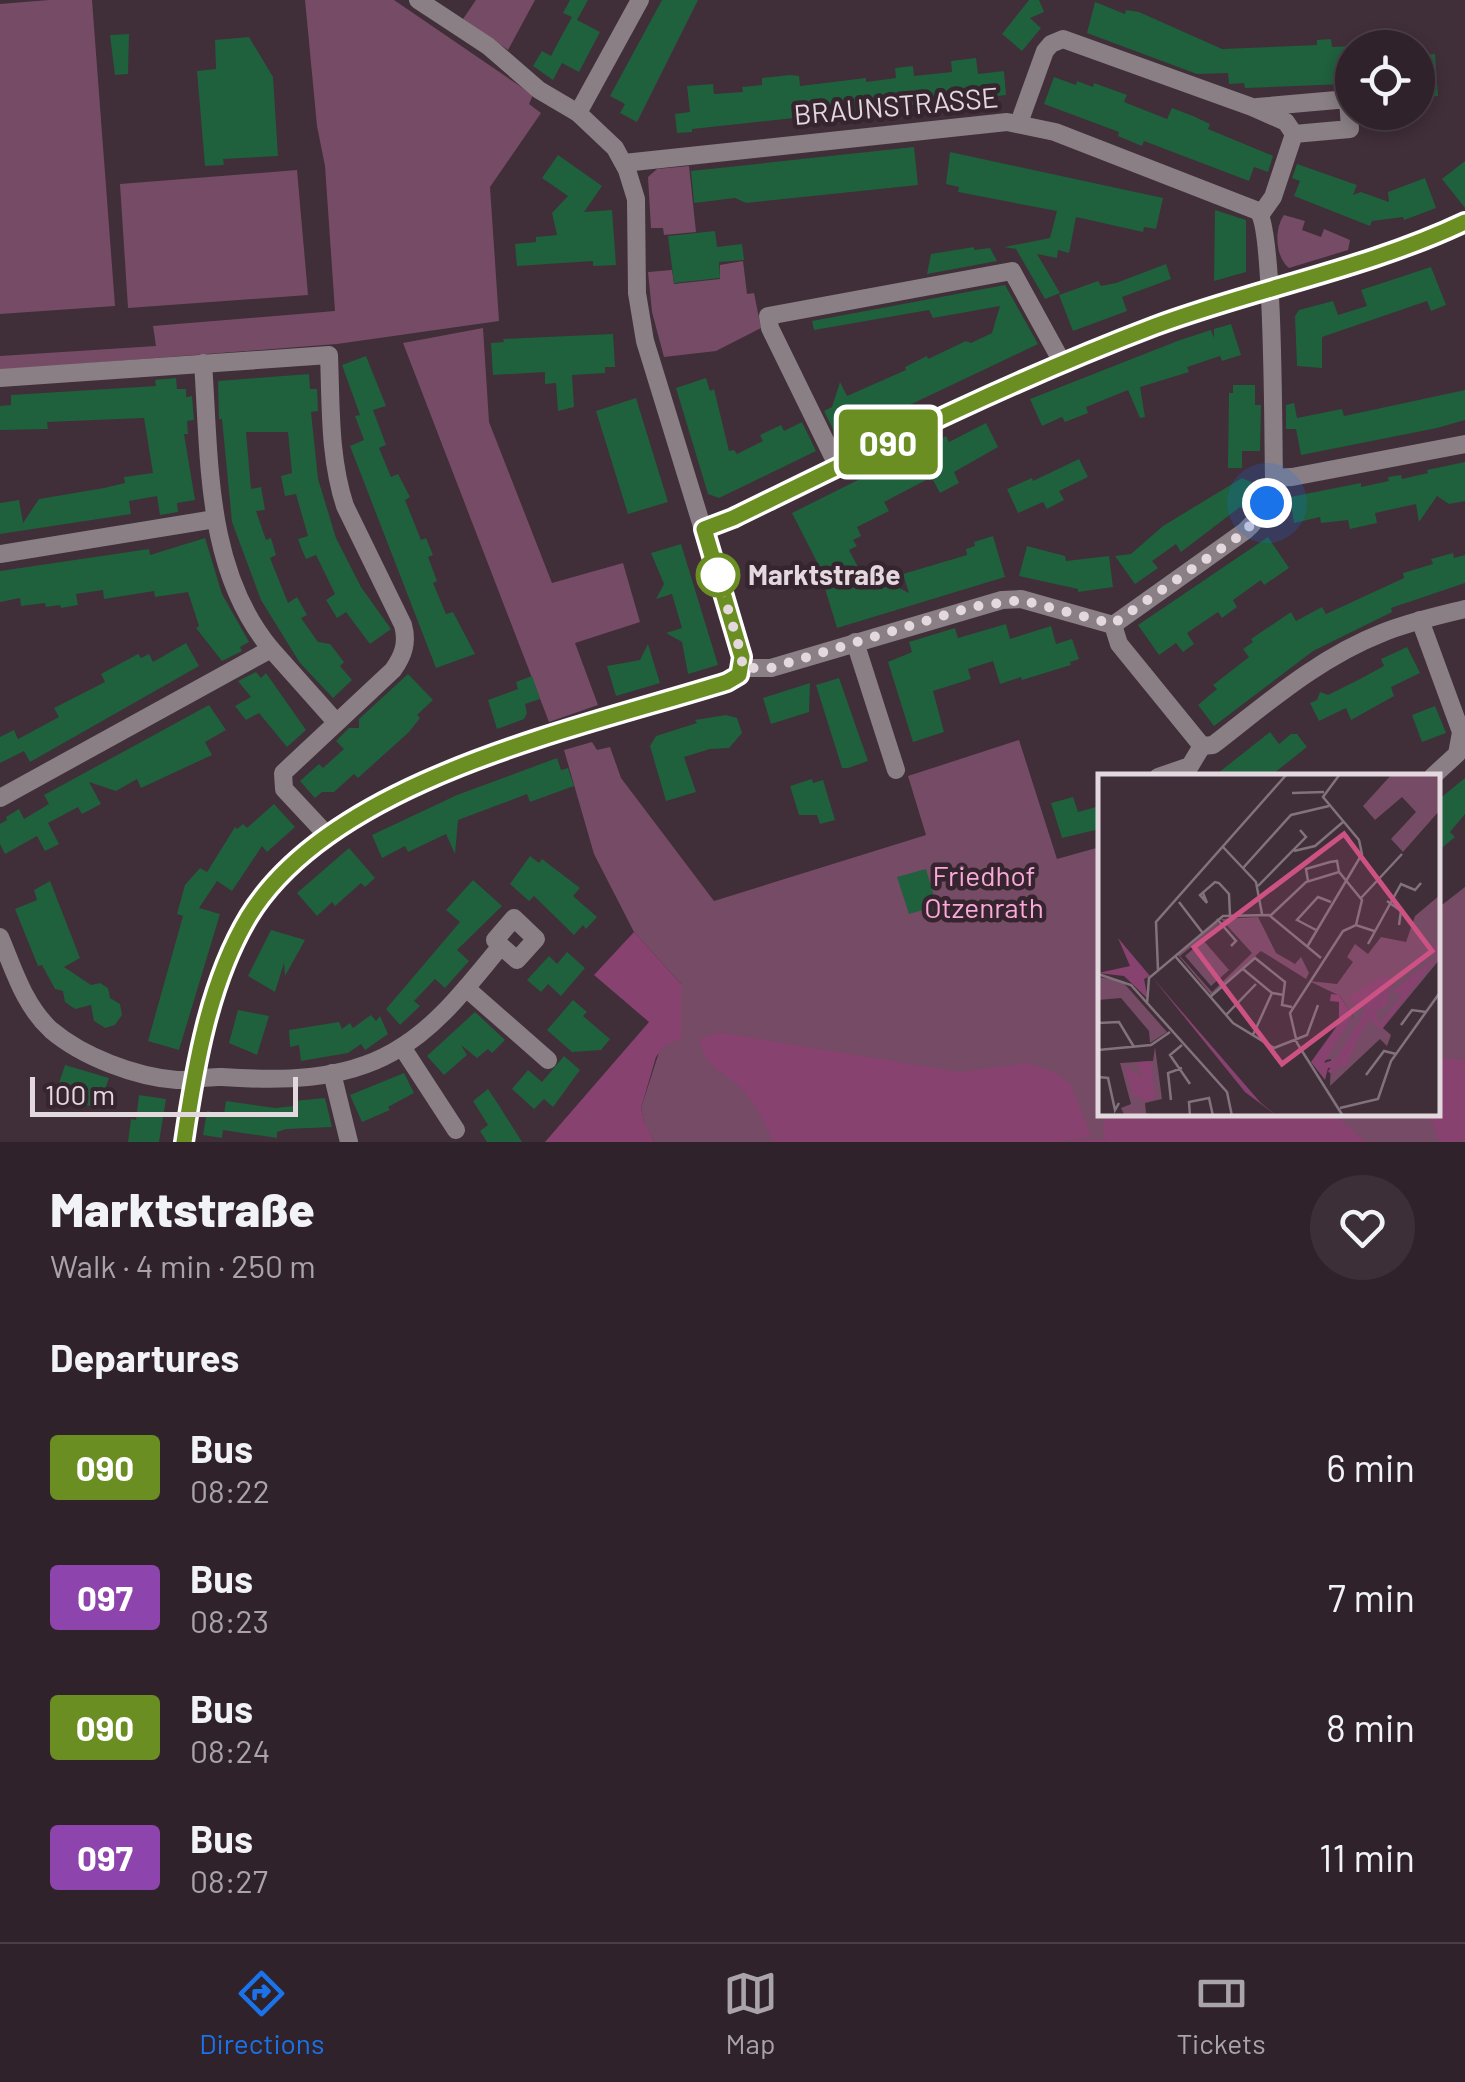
<!DOCTYPE html>
<html lang="en">
<head>
<meta charset="utf-8">
<style>
	:root { --surface:#30222b; --page:#3c2f37; --text:#f1f3f6; --muted:#a8a4a9; --line:#4b3f47; --accent:#1a73e8 }
	body { margin:0; font-family:Barlow,sans-serif; background:var(--page); color:var(--text); height:100vh; display:flex; flex-direction:column; font-size:38px; white-space:nowrap }
	* { box-sizing:border-box; margin:0 }
	p { font-size:32px; color:var(--muted) }
	.icon { flex:none; width:55px; height:55px; fill:none; stroke:currentColor; stroke-width:2; stroke-linecap:round; stroke-linejoin:round }
	.map { position:relative; height:1142px; overflow:hidden }
	.details { display:flex; flex-direction:column; background:var(--surface); flex:1 }
	.details>* { flex:none }
	.badge { padding:0 20px; border-radius:8px; font-size:35px; line-height:65px }
	.controls { position:absolute; left:1335px; top:30px; display:grid; gap:20px }
	.controls a { display:grid; place-items:center; width:100px; height:100px; border-radius:50%; background:var(--surface); box-shadow:0 5px 15px #0003,0 0 0 2px var(--line); font-size:50px }
	.scale { position:absolute; left:30px; bottom:25px; width:268px; box-sizing:border-box; padding-left:10px; border:5px solid #e4d8df; border-top:0; font-size:28px; line-height:35px; white-space:nowrap; color:#e4d8df; -webkit-text-stroke:8px #36242f; paint-order:stroke }
	.you { position:absolute; width:50px; height:50px; margin:-25px; border:8px solid #fff; border-radius:50%; background:#1a73e8; box-shadow:0 0 0 15px #1a73e833 }
	.map>.badge { position:absolute; translate:-50% -50%; box-shadow:0 0 0 5px #fff }
	h2 { padding:0 50px; font-size:38px; line-height:90px }
	.round { display:grid; place-items:center; flex:none; width:105px; height:105px; border-radius:52px; background:var(--page) }
	.headline { display:flex; align-items:center; justify-content:space-between; height:170px; padding:0 50px }
	h1 { font-size:48px; font-weight:800; line-height:75px }
	ul { padding:0; list-style:none }
	li { display:flex; align-items:center; gap:30px; height:130px; padding:0 50px }
	li div { flex:1 }
	li b { display:block; font-size:38px }
	li em { font-style:normal }
	li .badge { min-width:110px; font-weight:700; text-align:center }
	.dock { display:flex; justify-content:space-around; align-items:center; height:140px; border-top:2px solid var(--line); background:var(--surface); font-size:28px; color:var(--muted) }
	.dock a { display:grid; justify-items:center; gap:5px }
	.dock .selected { color:var(--accent) }
	.map>svg:first-child { display:block }
</style>
</head>
<body>
<div class="map">
<svg width="1465" height="1142" viewBox="0 0 1465 1142">
	<rect width="100%" height="100%" fill="#402e39"/>
	<g fill="#764b65">
		<polygon points="49,0 92,0 115,306 0,314 0,4"/>
		<polygon points="305,0 394,0 533,95 529,104 541,113 490,187 499,321 337,344 0,370 0,356 156,346 153,326 335,311 325,166 317,126"/>
		<polygon points="476,0 535,0 508,50 463,19"/>
		<polygon points="689,166 696,232 664,235 663,228 651,228 648,177 657,169"/>
		<polygon points="297,170 308,295 128,308 120,184"/>
		<path d="M1284,215L1305,221L1302,230L1321,237L1324,229L1350,240L1348,250L1289,268C1275,257 1274,229 1284,215Z"/>
		<polygon points="743,261 747,294 754,293 761,328 716,351 664,357 652,312 648,272 672,270 674,284 720,279 720,265"/>
		<polygon points="483,328 489,422 552,583 623,563 640,622 575,643 598,705 549,722 403,343"/>
		<polygon points="1019,740 1057,859 1100,847 1100,1114 1438,1114 1438,908 1465,887 1465,1142 655,1142 644,1123 641,1108 681,984 634,932 594,854 564,750 592,742 597,750 610,747 621,778 714,901 926,835 908,776"/>
	</g>
	<g fill="#87426f">
		<polygon points="634,932 681,984 681,1038 663,1047 656,1057 641,1108 644,1122 655,1142 545,1142 649,1022 594,975"/>
		<path d="M717,1032L960,1072L1028,1063L1057,1074L1071,1085L1091,1136L1062,1142H774C765,1126 757,1106 745,1093C727,1071 705,1072 700,1039Z"/>
		<polygon points="1441,1059 1465,1060 1465,1142 1439,1142 1429,1115 1438,1114 1438,1065"/>
		<polygon points="1112,1115 1335,1115 1366,1142 1105,1142 1103,1123"/>
	</g>
	<g fill="none" stroke-linecap="round" stroke-linejoin="round">
		<polyline stroke="#87416e" stroke-width="5" points="1075,1142 1104,1142"/>
	</g>
	<g fill="#1f603d">
		<polygon points="570,0 588,0 577,20 600,32 579,72 562,63 553,80 533,66 542,51 551,56 561,37 572,17 563,13"/>
		<polygon points="662,0 698,0 637,122 620,113 625,104 610,96"/>
		<polygon points="1029,0 1039,0 1044,12 1030,18 1041,28 1022,51 1002,34"/>
		<polygon points="1095,2 1125,14 1126,10 1139,12 1222,49 1317,45 1317,40 1331,39 1332,47 1352,46 1352,69 1344,70 1345,84 1245,88 1244,83 1229,84 1228,73 1197,74 1087,33"/>
		<polygon points="129,34 128,74 115,75 110,35"/>
		<polygon points="249,37 273,77 278,156 223,159 224,165 205,166 197,71 216,69 215,40"/>
		<polygon points="1435,54 1438,96 1422,97 1420,55"/>
		<polygon points="976,58 978,74 1004,71 1006,95 692,129 692,132 677,133 675,114 690,112 687,86 713,84 714,94 743,92 742,87 762,85 762,78 790,75 799,76 800,86 866,78 866,82 896,78 895,68 913,66 914,76 952,72 951,61"/>
		<polygon points="1054,77 1076,85 1077,81 1093,87 1094,83 1127,95 1124,102 1167,119 1172,108 1193,116 1210,124 1208,129 1273,156 1268,172 1254,167 1249,181 1144,141 1142,146 1118,136 1119,132 1044,104"/>
		<polygon points="914,147 918,185 746,203 735,198 694,203 691,171"/>
		<polygon points="950,152 1163,198 1156,229 1144,227 1143,232 1076,217 1069,253 1058,250 1057,258 1037,254 1060,293 1045,299 1016,249 1004,247 1050,238 1057,211 958,192 959,187 946,184"/>
		<polygon points="558,155 602,186 584,212 612,210 616,265 593,266 593,261 517,266 515,244 536,242 536,237 557,235 552,213 568,196 542,178"/>
		<polygon points="1465,161 1465,208 1442,179"/>
		<polygon points="1297,164 1357,185 1353,195 1361,192 1389,202 1388,192 1425,178 1436,208 1404,220 1403,217 1372,221 1370,226 1294,196 1300,181 1292,178"/>
		<polygon points="1215,210 1246,220 1246,272 1214,281"/>
		<polygon points="715,231 717,247 742,244 744,260 719,262 720,278 674,283 668,236"/>
		<polygon points="974,247 974,250 990,248 997,261 927,274 931,254"/>
		<polygon points="1166,264 1171,279 1122,297 1127,311 1073,331 1059,295 1098,281 1101,286 1116,283"/>
		<polygon points="1431,267 1446,305 1431,311 1427,301 1322,337 1322,368 1297,366 1295,316 1299,310 1333,301 1338,315 1367,306 1361,290"/>
		<polygon points="1005,285 1038,344 838,439 824,411 832,407 840,382 847,396 906,370 905,367 927,356 928,359 966,341 971,343 992,333 1000,306 933,318 929,310 814,330 812,321"/>
		<polygon points="1231,324 1241,355 1222,361 1220,356 1187,367 1189,372 1140,387 1145,417 1140,418 1128,390 1086,407 1088,413 1065,422 1062,417 1042,426 1030,399 1180,340 1211,330 1214,338 1214,329"/>
		<polygon points="613,334 615,367 605,367 605,373 572,375 574,407 558,411 556,383 545,384 545,372 493,375 491,343 504,342 503,339"/>
		<polygon points="366,356 386,406 373,410 386,445 379,448 391,477 398,474 410,497 405,500 421,540 426,538 433,555 428,557 437,581 433,583 446,614 453,612 475,654 436,668 350,446 364,440 355,416 360,415 342,365"/>
		<polygon points="309,374 310,389 317,389 318,411 311,412 318,479 336,538 361,587 391,629 370,644 346,612 337,618 326,600 335,594 316,555 306,559 302,550 298,539 308,536 296,494 285,496 281,476 292,473 288,432 246,432 251,489 261,487 265,510 256,511 266,540 271,538 276,555 270,558 288,603 297,597 307,615 301,618 318,642 330,644 344,662 340,666 352,680 333,698 300,663 261,600 232,522 222,419 219,419 218,381"/>
		<polygon points="176,378 177,389 186,389 186,397 192,396 194,420 187,421 188,434 184,434 195,500 177,503 178,512 160,515 157,496 129,501 131,514 0,534 0,503 19,500 23,523 39,499 104,488 125,483 124,477 153,473 144,418 47,422 48,429 0,430 0,406 11,405 11,395 156,386 155,380"/>
		<polygon points="706,378 710,391 714,389 729,451 734,450 737,454 763,441 760,435 781,425 784,431 802,422 816,451 719,498 708,494 676,388"/>
		<polygon points="1233,385 1255,385 1255,405 1261,405 1260,451 1242,451 1242,468 1228,468 1229,393 1233,393"/>
		<polygon points="1465,390 1465,420 1437,428 1301,455 1296,429 1286,429 1286,405 1294,403 1297,418 1342,409 1344,416"/>
		<polygon points="636,398 668,502 628,514 596,411"/>
		<polygon points="986,423 998,447 954,472 959,483 940,493 933,480 926,480 884,502 889,511 857,527 861,536 853,540 857,546 849,550 858,567 909,593 903,574 967,555 966,549 975,546 974,542 993,536 1005,577 837,628 817,562 792,513 946,436 949,442"/>
		<polygon points="1079,459 1088,477 1059,491 1064,500 1047,509 1043,502 1018,513 1007,489 1032,478 1033,481"/>
		<polygon points="1465,462 1465,501 1449,504 1437,496 1419,522 1416,504 1375,513 1377,523 1350,529 1348,520 1321,523 1320,517 1294,523 1290,497 1361,483 1361,487 1389,481 1388,477 1401,475 1402,479 1428,473 1427,470"/>
		<polygon points="1242,478 1256,484 1244,509 1240,507 1181,552 1176,544 1152,561 1158,568 1135,584 1115,556 1131,554 1163,526"/>
		<polygon points="1268,537 1289,568 1264,585 1261,580 1233,600 1237,607 1222,618 1218,612 1187,633 1194,644 1183,652 1176,643 1159,655 1138,625"/>
		<polygon points="205,538 222,594 249,642 240,647 242,651 222,661 196,628 199,626 188,592 155,597 154,591 104,599 103,590 76,594 78,605 61,608 60,605 46,607 45,603 21,606 20,598 0,602 0,571 149,549 150,555"/>
		<polygon points="681,544 718,665 688,674 682,642 666,633 682,628 672,594 656,599 664,584 651,553"/>
		<polygon points="1027,546 1065,556 1066,561 1109,556 1113,587 1078,592 1078,589 1019,576"/>
		<polygon points="1453,553 1454,558 1465,555 1465,583 1391,608 1392,612 1313,651 1214,726 1198,705 1217,689 1213,685 1249,657 1243,649 1253,642 1251,639 1291,612 1296,621 1322,607 1326,614 1404,578 1403,573 1433,564 1431,559"/>
		<polygon points="1006,624 1010,639 1051,626 1056,644 1072,639 1079,659 1070,662 1071,665 1022,680 1021,677 1000,684 993,661 968,669 971,679 933,691 944,732 913,742 888,662 912,652 909,642 955,628 958,638"/>
		<polygon points="186,643 199,666 30,762 24,751 0,763 0,737 14,730 18,739 59,717 54,708 105,682 101,674 138,654 141,658 149,654 153,662"/>
		<polygon points="648,644 660,683 616,696 607,666 640,660"/>
		<polygon points="1407,647 1420,673 1391,687 1394,696 1351,720 1346,708 1319,721 1310,703 1317,700 1320,692 1328,695 1360,679 1384,666 1381,659"/>
		<polygon points="256,672 261,678 266,673 306,730 287,747 259,713 246,720 235,706 251,697 238,681"/>
		<polygon points="408,674 433,700 417,715 420,718 409,732 358,778 354,774 334,792 322,792 315,798 300,781 319,764 323,768 344,749 336,741 349,728 359,728 359,719"/>
		<polygon points="532,676 540,699 525,704 527,713 524,719 497,729 488,700 518,689 516,682"/>
		<polygon points="839,678 868,761 848,768 842,768 816,685"/>
		<polygon points="810,683 809,712 771,724 763,698"/>
		<polygon points="209,705 226,730 205,742 212,755 141,788 137,779 116,791 89,782 101,804 82,814 78,807 48,823 59,844 45,851 37,836 5,854 0,844 0,824 7,820 6,817 19,809 24,819 49,804 44,795"/>
		<polygon points="1435,706 1446,733 1422,742 1412,715"/>
		<polygon points="726,715 737,718 742,733 729,748 710,749 684,757 696,792 666,801 650,746 656,736 697,723 695,720"/>
		<polygon points="1270,732 1279,744 1291,734 1297,734 1307,747 1269,777 1213,777"/>
		<polygon points="557,758 561,770 568,768 574,786 530,802 527,794 458,820 455,854 446,834 408,852 405,846 382,858 372,835 457,795"/>
		<polygon points="1465,778 1465,814 1450,832 1455,837 1438,851 1438,800"/>
		<polygon points="812,779 813,783 823,780 835,820 820,824 817,815 799,815 790,786"/>
		<polygon points="1073,797 1078,812 1096,807 1100,829 1062,838 1051,803"/>
		<polygon points="274,804 295,827 267,852 262,846 232,891 217,881 199,908 220,914 179,1050 148,1041 183,916 177,914 185,885 200,868 207,872 235,827 237,829 243,824 247,828"/>
		<polygon points="349,848 375,878 365,887 361,883 335,906 332,902 317,916 297,893"/>
		<polygon points="530,856 539,863 542,859 580,888 573,896 597,917 586,929 583,925 574,935 534,896 529,901 510,884"/>
		<polygon points="926,869 937,906 909,914 897,877"/>
		<polygon points="473,880 502,906 457,950 469,961 445,988 435,979 414,1001 420,1006 400,1025 386,1009 460,922 446,910"/>
		<polygon points="50,881 80,958 64,967 91,985 100,983 108,988 110,998 120,1004 122,1015 115,1025 105,1028 94,1021 91,1005 75,1009 65,1002 63,991 55,989 42,965 38,966 15,909 37,900 34,890"/>
		<polygon points="271,930 305,940 285,976 284,963 275,992 248,976"/>
		<polygon points="567,952 585,968 561,996 548,984 541,992 527,980 549,956 557,964"/>
		<polygon points="573,1000 587,1012 583,1016 610,1039 601,1050 572,1052 547,1030"/>
		<polygon points="238,1010 269,1016 257,1055 229,1043"/>
		<polygon points="475,1012 505,1040 492,1053 488,1049 477,1058 461,1045 467,1055 444,1075 427,1056"/>
		<polygon points="371,1015 376,1021 380,1016 388,1034 365,1050 361,1044 348,1053 301,1061 299,1045 290,1047 289,1030 339,1022 342,1029 350,1023 353,1028"/>
		<polygon points="564,1056 580,1070 553,1107 544,1099 534,1109 512,1089 528,1070 542,1082"/>
		<polygon points="65,1065 109,1078 98,1109 70,1099 73,1091 58,1086"/>
		<polygon points="404,1073 414,1093 388,1107 390,1110 362,1122 350,1095"/>
		<polygon points="488,1089 498,1104 522,1142 487,1142 480,1131 488,1125 473,1101"/>
		<polygon points="139,1095 166,1099 159,1142 128,1142 131,1119 136,1120"/>
		<polygon points="325,1098 332,1127 286,1129 277,1132 277,1138 223,1130 222,1138 203,1135 207,1111 224,1114 226,1101 275,1108 294,1106 293,1101"/>
	</g>
	<g fill="none" stroke-linecap="round" stroke-linejoin="round">
		<g stroke="#897f85" stroke-width="18">
			<polyline points="418,0 488,46 539,90 578,113 615,148 627,170 636,199 637,293 645,341 741,653 742,668"/>
			<polyline points="1257,107 1348,99 1350,129 1294,134"/>
			<polyline points="578,113 640,0"/>
			<polyline points="1019,123 1045,51 1051,44 1063,39 1252,107 1286,122 1294,134 1273,197 1261,214"/>
			<path d="M624,163L1007,122L1055,132L1258,211C1274,230 1273,438 1274,478C1270,500 1262,516 1245,531L1113,625"/>
			<path d="M203,363C210,460 205,570 271,649"/>
			<path d="M0,378L329,355C331,405 329,457 345,506L403,625C408,643 403,656 393,670L283,773L284,789L326,834"/>
			<polyline points="838,467 770,328 768,316 1012,271 1062,362"/>
			<polyline points="1274,478 1292,477 1465,444"/>
			<path d="M704,529L733,518C872,450 1010,380 1155,326C1257,288 1367,269 1465,222"/>
			<polyline points="0,554 215,519"/>
			<polyline points="1420,620 1461,732 1457,754 1432,777"/>
			<polyline points="1113,625 1119,644 1202,746"/>
			<polyline points="855,642 896,770"/>
			<polyline points="742,668 771,668 1002,600 1021,599 1113,625"/>
			<path d="M1202,746L1213,745C1266,704 1318,658 1382,633C1409,622 1437,616 1465,609"/>
			<polyline points="1158,777 1190,766 1202,746"/>
			<polyline points="0,798 271,649 336,722"/>
			<path d="M0,937C14,970 24,1005 51,1030C83,1057 136,1077 177,1080C192,1081 207,1076 222,1077C280,1081 342,1081 393,1052C438,1027 469,984 501,946L517,960L536,939L514,918L495,940L501,946"/>
			<polyline points="466,988 548,1060"/>
			<polyline points="402,1047 456,1130"/>
			<polyline points="332,1073 349,1142"/>
			<path d="M184,1142C196,1064 210,977 253,909C337,779 585,726 727,683L737,677L742,668"/>
		</g>
	</g>
	<g fill="none" stroke-linecap="round" stroke-linejoin="round">
		<defs>
			<path id="line" d="M184,1142C195,1067 209,982 249,916C334,778 581,728 727,682L739,675L742,657L704,529L733,518C872,450 1010,381 1155,326C1257,288 1366,269 1465,222"/>
		</defs>
		<use href="#line" stroke="#fff" stroke-width="22"/>
		<use href="#line" stroke="#6b8e23" stroke-width="15"/>
		<polyline stroke="#e4d8df" stroke-width="10" stroke-dasharray="0 18" points="718,575 742,657 742,668 771,668 972,607 1021,600 1113,624 1245,532 1267,503"/>
	</g>
	<circle fill="#fff" stroke="#6b8e23" stroke-width="5" cx="718" cy="575" r="20"/>
	<g text-anchor="middle" stroke-width="9" stroke-linejoin="round" paint-order="stroke">
		<g font-size="28" fill="#e4d8df" stroke="#36242f">
			<text transform="translate(896 106) rotate(-5)" y="10">BRAUNSTRASSE</text>
		</g>
		<g font-size="28" font-weight="bold" fill="#e4d8df" stroke="#36242f" text-anchor="start">
			<text x="748" y="585">Marktstraße</text>
		</g>
		<g font-size="28" fill="#faa9da" stroke="#36242f">
			<text x="984" y="886">Friedhof<tspan x="984" dy="32">Otzenrath</tspan></text>
		</g>
	</g>
	<g transform="translate(1098 774)">
		<rect width="342" height="342" fill="#402e39"/>
		<path d="M294,0H342V36L305,78L293,65L318,38L304,23L277,46L265,32ZM342,121V185L285,254L293,261L289,272L282,265L232,312L233,285L224,287L255,242L242,222L211,207L239,210L255,188L249,183L257,170L270,180L283,163L308,168L317,142ZM160,143L178,179L197,190L203,183L211,199L208,205L163,177L113,221L80,181L119,148L122,150L82,182L114,218L154,179L123,145ZM105,166L131,196L113,212L87,182ZM0,203L24,207L69,258L52,269L51,257L23,224L0,226ZM57,273L64,325L47,329L48,339L58,342H27L23,334L33,330L22,289L55,287Z" fill="#764b65"/>
		<path d="M20,164L52,202L46,205L50,225L26,202L0,199L32,192ZM342,180L284,254L290,263L270,243L248,292L230,294L227,306L213,288L241,249V228L232,227L233,220L241,221L255,242L226,289L238,285L268,236L249,224L283,203L295,205L288,233L277,237L281,250L304,222L295,217ZM54,203L162,328L179,342L147,318ZM53,287L57,325L49,327L35,321L27,293L44,303L39,288Z" fill="#87426f"/>
		<path fill="none" stroke="#87416e" stroke-width="5" d="M232,299L294,207L343,171"/>
		<path fill="none" stroke="#82727b" stroke-width="2.5" d="M194,19L226,18M125,73L158,108L164,140M196,77L217,72L245,48M145,94L193,41L231,32M210,107L208,95L232,88L239,87L241,98M160,112L208,63L202,56M105,119L109,129L102,121L117,108L121,109L131,120L132,142M263,124L304,80M289,127L303,137L301,151M81,128L104,158M172,142L208,108L241,98L264,126L258,151M119,145L138,167L133,172M218,156L199,146L220,123L233,128M270,170L303,110L317,116L323,109M209,173L264,80L261,66L225,23L242,0M77,182L135,249L176,274L209,261L220,231M145,195L174,219M60,196L58,148L189,0M0,200L33,211L129,318L134,342M112,223L157,184L187,208L184,231L194,233M49,230L51,204L125,142L171,141L223,184M128,241L158,210M0,249L21,248L36,273M303,251L314,236L328,238M155,261L174,219L186,221M84,271L72,281L92,310M0,276L53,271L72,258M268,301L286,277L298,280M0,303L10,304L17,336L21,329M73,326L70,299L84,294M242,334L280,325L293,287L343,217M92,342L91,328L111,324L115,342M245,342L199,269L192,239L245,157L258,151L276,157"/>
		<path fill="#cc5283" fill-opacity="0.15" stroke="#cc5283" stroke-width="5" d="M246,60L334,177L184,290L96,173Z"/>
		<rect width="342" height="342" fill="none" stroke="#e4d8df" stroke-width="5"/>
	</g>
</svg>
<div class="controls">
<a><svg class="icon" aria-label="locate" viewBox="0 0 24 24"><circle cx="12" cy="12" r="6"/><path d="M12 2v4M12 18v4M2 12h4M18 12h4"/></svg></a>
</div>
<div class="scale">100 m</div>
<div class="you" style="left:1267px;top:503px"></div>
<b class="badge" style="left:888px;top:442px;background:#6b8e23;color:#fff">090</b>
</div>
<section class="details">
<div class="headline"><div><h1>Marktstraße</h1><p>Walk · 4 min · 250 m</p></div><a class="round"><svg class="icon" aria-label="heart" viewBox="0 0 24 24"><path d="M12 20l-8-8c-3-5 5-10 8-4 3-6 11-1 8 4z"/></svg></a></div>
<h2>Departures</h2>
<ul>
<li><span class="badge" style="background:#6b8e23;color:#fff">090</span><div><b>Bus</b><p>08:22</p></div><em>6 min</em></li>
<li><span class="badge" style="background:#8e44ad;color:#fff">097</span><div><b>Bus</b><p>08:23</p></div><em>7 min</em></li>
<li><span class="badge" style="background:#6b8e23;color:#fff">090</span><div><b>Bus</b><p>08:24</p></div><em>8 min</em></li>
<li><span class="badge" style="background:#8e44ad;color:#fff">097</span><div><b>Bus</b><p>08:27</p></div><em>11 min</em></li>
</ul>
</section>
<nav class="dock">
<a class="selected"><svg class="icon" aria-label="directions" viewBox="0 0 24 24"><path d="M12 3l9 9-9 9-9-9zM9 14v-3h6M13 9l2 2-2 2"/></svg>Directions</a>
<a><svg class="icon" aria-label="map" viewBox="0 0 24 24"><path d="M3 6l6-2 6 2 6-2v14l-6 2-6-2-6 2zM9 4v14M15 6v14"/></svg>Map</a>
<a><svg class="icon" aria-label="tickets" viewBox="0 0 24 24"><path d="M3 7h18v10H3zM15 7v10"/></svg>Tickets</a>
</nav>
</body>
</html>
